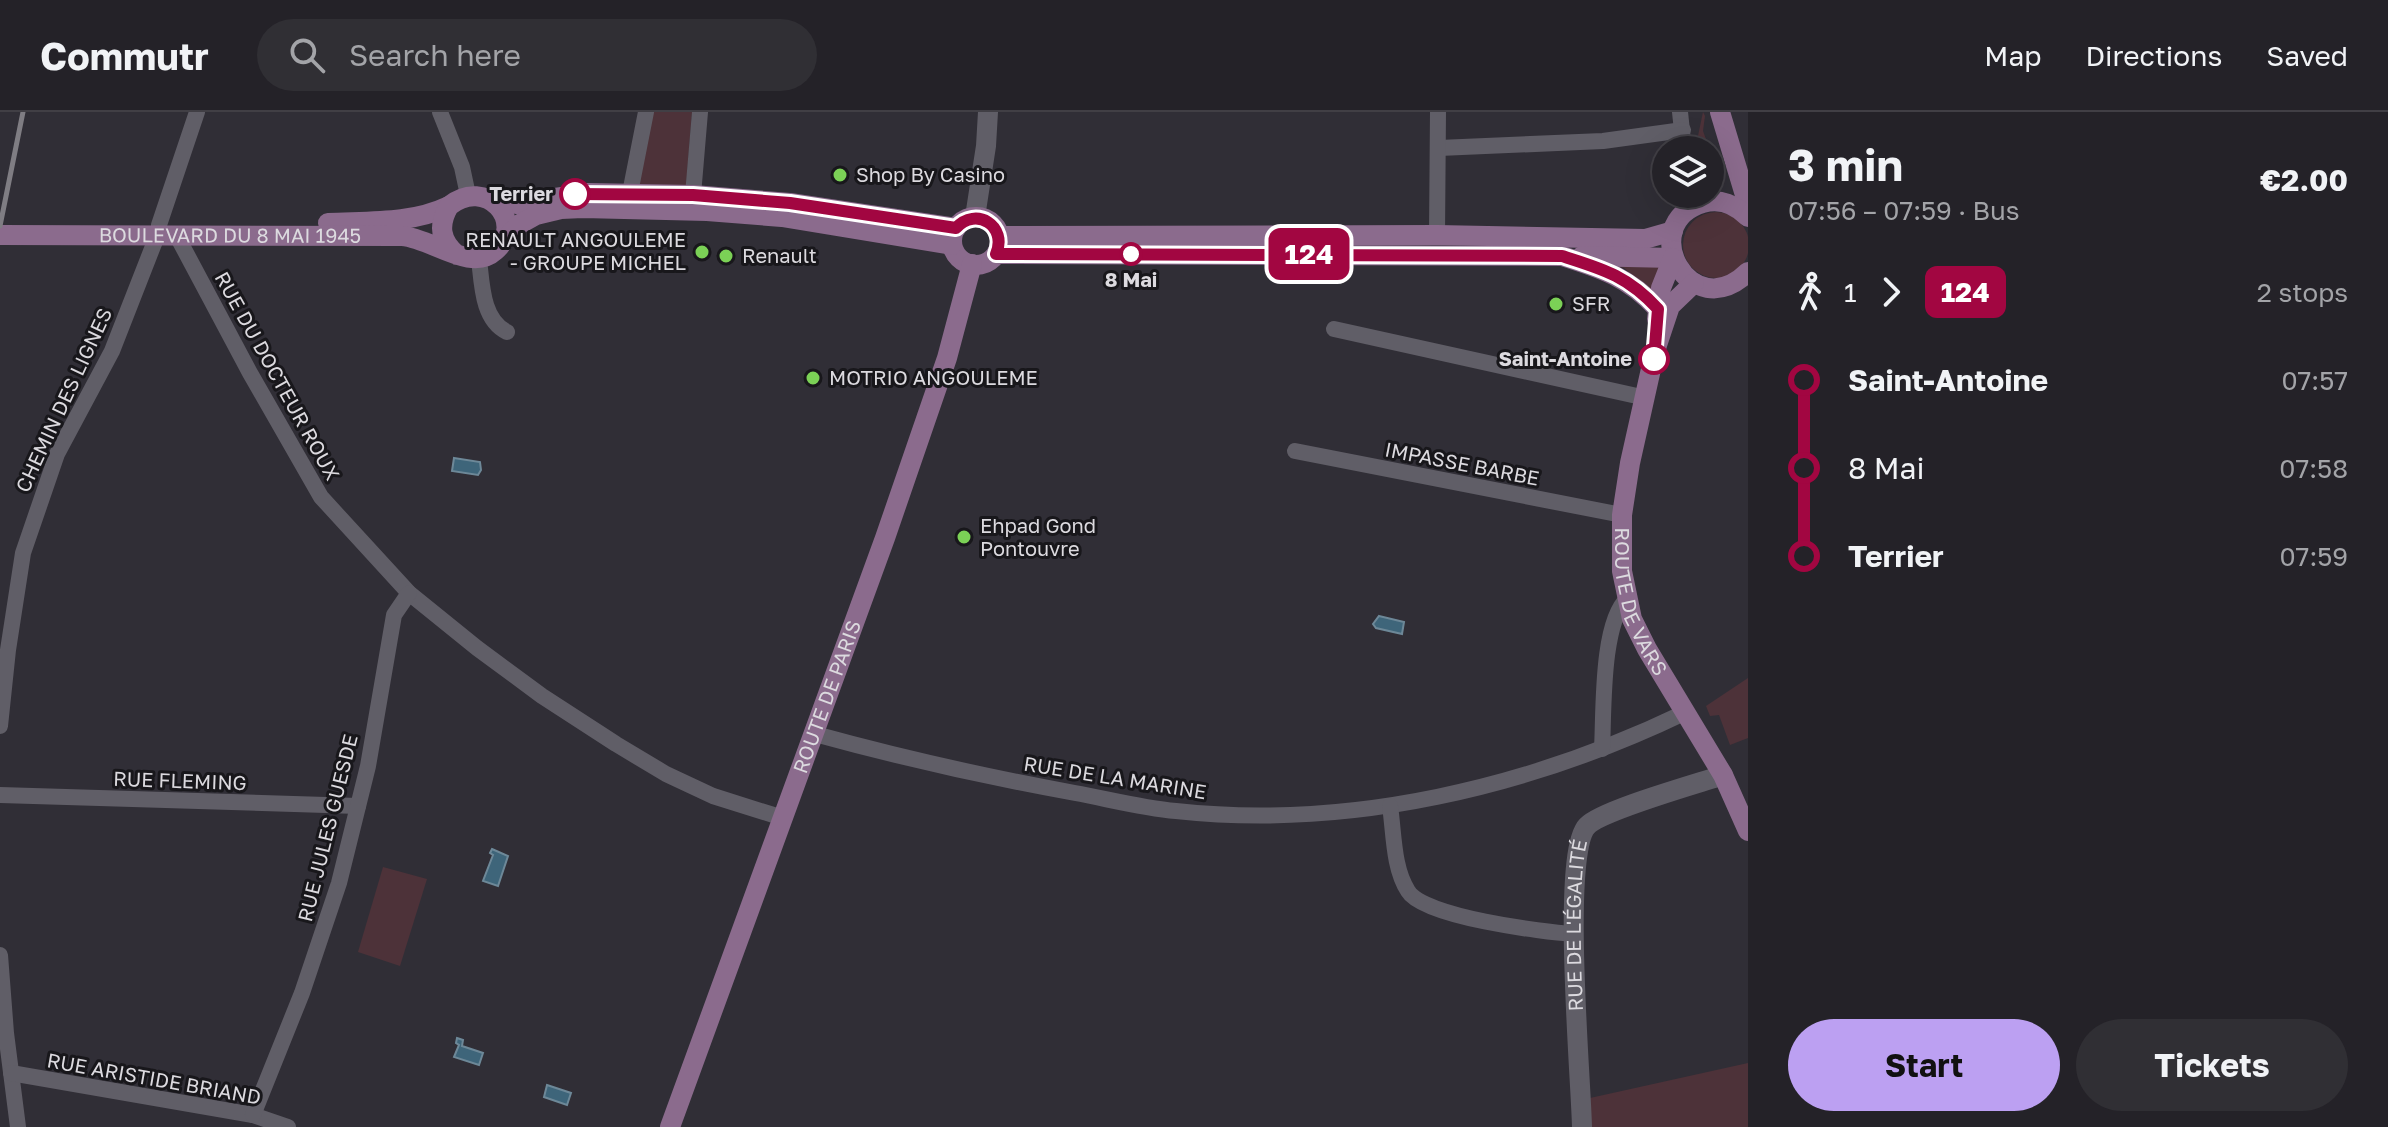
<!DOCTYPE html>
<html lang="en">
<head>
<meta charset="utf-8">
<style>
	:root { --surface:#242228; --page:#302f34; --text:#f1f3f6; --muted:#a3a4a8; --line:#413f45; --accent:#bca0f2 }
	body { margin:0; font-family:"Golos Text",sans-serif; background:var(--page); color:var(--text); height:100vh; display:flex; flex-direction:column; font-size:30px; white-space:nowrap }
	* { box-sizing:border-box; margin:0 }
	p { font-size:26px; color:var(--muted) }
	.icon { flex:none; width:44px; height:44px; fill:none; stroke:currentColor; stroke-width:2; stroke-linecap:round; stroke-linejoin:round }
	.map { position:relative; flex:1; overflow:hidden }
	.details { display:flex; flex-direction:column; background:var(--surface); width:640px }
	.details>* { flex:none }
	.badge { padding:0 16px; border-radius:12px; font-size:28px; line-height:52px }
	.tools { position:absolute; left:1652px; top:24px; display:grid; gap:16px }
	.tools a { display:grid; place-items:center; width:72px; height:72px; border-radius:50%; background:var(--surface); box-shadow:0 8px 32px #0002,0 0 0 2px var(--line); font-size:40px }
	.map>.badge { position:absolute; translate:-50% -50%; box-shadow:0 0 0 4px #fff }
	.legs { display:flex; align-items:center; gap:12px; height:88px; padding:0 40px; font-size:26px }
	.legs p { margin-inline-start:auto }
	.overview { display:flex; align-items:center; justify-content:space-between; height:136px; padding:0 40px }
	h1 { font-size:44px; font-weight:700; line-height:60px }
	.action { display:flex; gap:16px; margin-top:auto; padding:16px 40px }
	.action a { flex:1; height:92px; border-radius:48px; background:var(--accent); color:#111; font-size:32px; font-weight:700; line-height:92px; text-align:center }
	.action a+a { background:var(--page); color:var(--text) }
	ul { padding:0 40px; list-style:none }
	li { display:flex; align-items:center; gap:28px; height:88px; font-size:30px }
	li i { display:grid; place-items:center; width:12px; height:100%; margin:0 10px; background:currentColor }
	li i::after { content:''; width:20px; height:20px; margin:-10px; border:6px solid; border-radius:50%; background:var(--surface) }
	li p { margin-inline-start:auto }
	li:first-child i { background:linear-gradient(#0000 50%,currentColor 0) }
	li:last-child i { background:linear-gradient(currentColor 50%,#0000 0) }
	header { display:flex; align-items:center; gap:48px; box-sizing:border-box; height:112px; padding:0 40px; background:var(--surface); border-bottom:2px solid var(--line) }
	header strong { font-size:38px }
	nav { display:flex; gap:44px; margin-inline-start:auto; font-size:28px }
	.search { width:560px; height:72px; background:var(--page); display:flex; align-items:center; gap:20px; box-sizing:border-box; padding:0 28px; border-radius:44px; color:var(--muted); font-size:30px }
	main { display:flex; flex:1; min-height:0 }
	.map>svg:first-child { display:block }
</style>
</head>
<body>
<header>
<strong>Commutr</strong>
<div class="search"><svg class="icon" aria-label="search" viewBox="0 0 24 24"><circle cx="10" cy="10" r="6"/><path d="M15 15l6 6"/></svg>Search here</div>
<nav><a>Map</a><a>Directions</a><a>Saved</a></nav>
</header>
<main>
<div class="map">
<svg width="1748" height="1015" viewBox="0 0 1748 1015">
	<rect width="100%" height="100%" fill="#302e36"/>
	<g fill="#4d3239">
		<polygon points="653,0 692,0 686,75 638,74"/>
		<polygon points="1703,0 1705,4 1703,19 1710,38 1695,38"/>
		<polygon points="1710,38 1720,66 1717,78 1710,79"/>
		<circle cx="1716" cy="133" r="33"/>
		<polygon points="1584,146 1663,153 1655,181 1624,156"/>
		<polygon points="1748,566 1748,626 1730,633 1719,603 1710,604 1706,594"/>
		<polygon points="383,755 427,767 400,854 358,840"/>
		<polygon points="1748,951 1748,1015 1591,1015 1590,986"/>
	</g>
	<g fill="#3e657a" stroke="#6d8898" stroke-width="2">
		<polygon points="454,346 480,350 481,358 478,363 452,359"/>
		<polygon points="1379,504 1404,510 1402,522 1376,516 1373,512"/>
		<polygon points="492,737 508,744 498,774 483,769 493,743 490,741"/>
		<polygon points="457,926 463,928 462,934 483,941 479,953 454,945 459,933 456,931"/>
		<polygon points="547,973 571,981 567,993 544,985"/>
	</g>
	<g fill="none" stroke-linecap="round" stroke-linejoin="round">
		<g stroke="#605e67" stroke-width="16">
			<polyline points="440,0 462,55 468,83"/>
			<polyline points="1680,0 1684,38"/>
			<polyline points="1439,36 1603,29 1683,18"/>
			<polyline points="630,81 646,0"/>
			<polyline points="693,83 700,0"/>
			<polyline points="159,113 197,0"/>
			<polyline points="1437,123 1438,0"/>
			<polyline points="177,124 250,261 321,385 409,481 477,536 542,584 616,632 666,662 713,684 783,706"/>
			<path d="M479,147C482,172 482,208 507,220"/>
			<polyline points="1334,217 1646,286"/>
			<polyline points="1295,339 1622,403"/>
			<polyline points="0,614 8,538 23,441 57,342 112,239 157,124"/>
			<path d="M815,622C902,646 987,665 1075,681C1108,687 1142,696 1176,699C1350,718 1530,675 1686,600"/>
			<path d="M1602,637C1604,600 1601,511 1627,487"/>
			<polyline points="0,683 358,694"/>
			<path d="M1390,694C1394,721 1393,756 1408,779C1423,805 1543,820 1574,822"/>
			<polyline points="0,843 6,921 18,1015"/>
			<polyline points="11,961 253,1003 288,1015"/>
			<polyline points="253,1003 302,881 339,771 368,654 394,503 409,481"/>
		</g>
		<g stroke="#605e67" stroke-width="20">
			<polyline points="975,105 986,34 988,0"/>
			<path id="s1" d="M1582,1015C1581,966 1561,741 1587,714C1602,698 1697,672 1723,663"/>
		</g>
		<g stroke="#8b6b8d" stroke-width="20">
			<polyline points="1720,0 1745,83 1748,104"/>
			<polyline points="492,88 516,92 588,81 693,83 790,91 956,116"/>
			<path d="M1748,105C1736,93 1720,86 1703,91C1634,112 1691,216 1748,160"/>
			<circle cx="976" cy="129" r="24"/>
			<path d="M328,111C369,109 411,112 449,94"/>
			<path id="s2" d="M0,123L402,124C431,126 471,161 495,139C527,110 486,64 449,94C438,113 440,129 457,143"/>
			<polyline points="999,124 1437,123 1645,127 1673,119"/>
			<polyline points="503,130 518,113 536,103 561,97 583,96 707,99 782,105 952,133"/>
			<path d="M996,142L1562,144C1603,157 1628,165 1658,197"/>
			<polyline points="1582,144 1673,146"/>
			<path id="s3" d="M1694,171L1670,194L1655,239L1630,351L1622,403V459L1632,507L1647,537L1723,663L1748,719"/>
			<polyline points="1657,207 1661,176 1673,146"/>
			<path id="s4" d="M670,1015L885,426L947,246L972,152"/>
		</g>
		<polyline stroke="#7f7d83" stroke-width="5" points="0,114 23,0"/>
	</g>
	<g fill="none" stroke-linecap="round" stroke-linejoin="round">
		<defs>
			<path id="line-1" d="M575,82L693,83L790,91L956,116C976,94 1008,114 996,142L1562,144C1603,157 1628,164 1658,197L1654,247"/>
		</defs>
		<use href="#line-1" stroke="#fff" stroke-width="18"/>
		<use href="#line-1" stroke="#a20641" stroke-width="12"/>
	</g>
	<g fill="#7bd156" stroke="#18171b" stroke-width="3">
		<circle cx="840" cy="63" r="8"/>
		<circle cx="702" cy="140" r="8"/>
		<circle cx="726" cy="144" r="8"/>
		<circle cx="1556" cy="192" r="8"/>
		<circle cx="813" cy="266" r="8"/>
		<circle cx="964" cy="425" r="8"/>
	</g>
	<g fill="#fff" stroke="#a20641" stroke-width="4">
		<circle cx="575" cy="82" r="14"/>
		<circle cx="1131" cy="142" r="10"/>
		<circle cx="1654" cy="247" r="14"/>
	</g>
	<g text-anchor="middle" stroke-width="6" stroke-linejoin="round" paint-order="stroke">
		<g font-size="20" fill="#dcdadf" stroke="#18171b" text-anchor="start">
			<text x="856" y="70">Shop By Casino</text>
			<text x="686" y="135" text-anchor="end">RENAULT ANGOULEME<tspan x="686" dy="23">- GROUPE MICHEL</tspan></text>
			<text x="742" y="151">Renault</text>
			<text x="1572" y="199">SFR</text>
			<text x="829" y="273">MOTRIO ANGOULEME</text>
			<text x="980" y="421">Ehpad Gond<tspan x="980" dy="23">Pontouvre</tspan></text>
		</g>
		<g font-size="20" font-weight="bold" fill="#dcdadf" stroke="#18171b" text-anchor="end">
			<text x="553" y="89">Terrier</text>
			<text x="1131" y="175" text-anchor="middle">8 Mai</text>
			<text x="1632" y="254">Saint-Antoine</text>
		</g>
		<g font-size="20" fill="#dcdadf" stroke="#18171b">
			<text dy="7" stroke="none"><textPath href="#s2" startOffset="230">BOULEVARD DU 8 MAI 1945</textPath></text>
			<text transform="translate(277 264) rotate(61)" y="7">RUE DU DOCTEUR ROUX</text>
			<text transform="translate(64 288) rotate(-65)" y="7">CHEMIN DES LIGNES</text>
			<text transform="translate(1462 352) rotate(11)" y="7">IMPASSE BARBE</text>
			<text dy="7" stroke="none"><textPath href="#s3" startOffset="338">ROUTE DE VARS</textPath></text>
			<text dy="7" stroke="none"><textPath href="#s4" startOffset="458">ROUTE DE PARIS</textPath></text>
			<text transform="translate(1115 666) rotate(9)" y="7">RUE DE LA MARINE</text>
			<text transform="translate(180 669) rotate(2)" y="7">RUE FLEMING</text>
			<text transform="translate(328 716) rotate(-76)" y="7">RUE JULES GUESDE</text>
			<text dy="7" stroke="none"><textPath href="#s1" startOffset="202">RUE DE L'ÉGALITÉ</textPath></text>
			<text transform="translate(154 967) rotate(10)" y="7">RUE ARISTIDE BRIAND</text>
		</g>
	</g>
</svg>
<div class="tools">
<a><svg class="icon" aria-label="layers" viewBox="0 0 24 24"><path d="M12 4l9 5-9 5-9-5zM3 14l9 5 9-5"/></svg></a>
</div>
<b class="badge" style="left:1309px;top:142px;background:#a20641;color:#fff">124</b>
</div>
<section class="details">
<div class="overview"><div><h1>3 min</h1><p>07:56 – 07:59 · Bus</p></div><b>€2.00</b></div>
<div class="legs"><svg class="icon" aria-label="walk" viewBox="0 0 24 24"><circle cx="13" cy="4" r="2"/><path d="M13 8l-2 6 4 7M11 14l-3 7M7 12l3-4h3l4 4"/></svg>1<svg class="icon" aria-label="forward" viewBox="0 0 24 24"><path d="M9 5l7 7-7 7"/></svg><b class="badge" style="background:#a20641;color:#fff">124</b><p>2 stops</p></div>
<ul>
<li><i style="color:#a20641"></i><b>Saint-Antoine</b><p>07:57</p></li>
<li><i style="color:#a20641"></i><span>8 Mai</span><p>07:58</p></li>
<li><i style="color:#a20641"></i><b>Terrier</b><p>07:59</p></li>
</ul>
<div class="action"><a>Start</a><a>Tickets</a></div>
</section>
</main>
</body>
</html>
